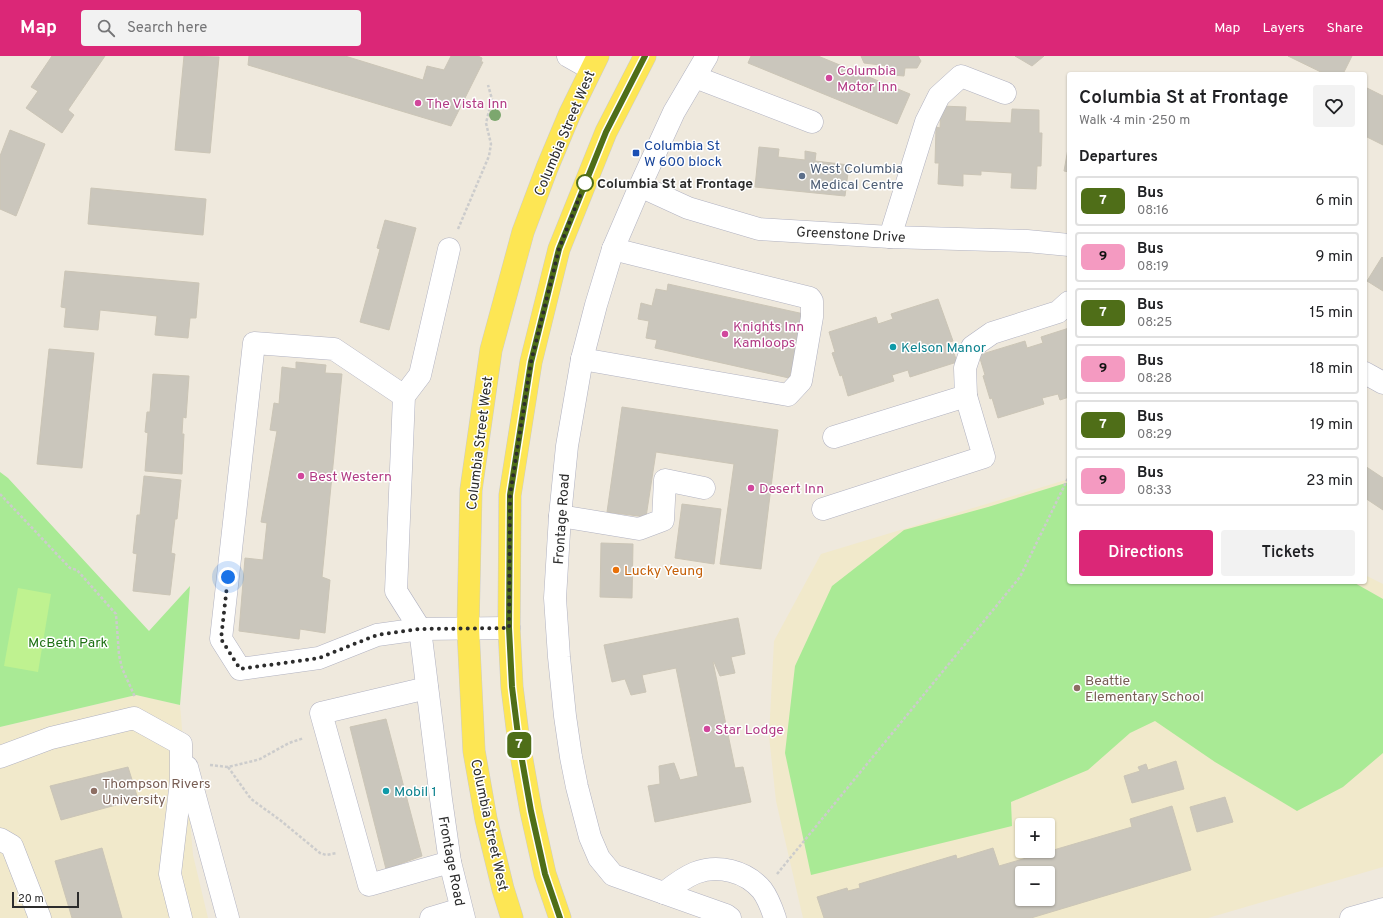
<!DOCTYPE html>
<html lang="en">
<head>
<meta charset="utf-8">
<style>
	:root { --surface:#fff; --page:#f2f2f2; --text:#202124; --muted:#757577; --line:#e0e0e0; --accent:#db2777 }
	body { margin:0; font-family:Overpass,sans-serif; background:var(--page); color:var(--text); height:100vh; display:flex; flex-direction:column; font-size:15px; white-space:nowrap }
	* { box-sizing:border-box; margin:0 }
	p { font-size:13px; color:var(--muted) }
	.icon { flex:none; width:22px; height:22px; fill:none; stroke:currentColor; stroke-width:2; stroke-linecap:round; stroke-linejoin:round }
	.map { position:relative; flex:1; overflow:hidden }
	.drawer { position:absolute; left:1067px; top:16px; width:300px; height:512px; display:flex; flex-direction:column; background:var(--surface); border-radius:4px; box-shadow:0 1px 3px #0004 }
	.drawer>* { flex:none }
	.badge { padding:0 8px; border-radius:6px; font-size:14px; line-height:26px }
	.buttons { position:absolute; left:1015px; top:762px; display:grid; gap:8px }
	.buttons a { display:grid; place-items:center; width:40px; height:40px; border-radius:4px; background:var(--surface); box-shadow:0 1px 3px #0004; font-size:20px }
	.scale { position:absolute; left:12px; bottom:10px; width:67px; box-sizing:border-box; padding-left:4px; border:2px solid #2c2c2c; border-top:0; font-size:11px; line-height:14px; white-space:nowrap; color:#2c2c2c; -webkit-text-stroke:3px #fff; paint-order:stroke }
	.you { position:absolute; width:20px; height:20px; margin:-10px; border:3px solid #fff; border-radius:50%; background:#1a73e8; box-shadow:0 0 0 6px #1a73e833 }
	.map>.badge { position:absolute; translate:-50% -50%; box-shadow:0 0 0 2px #fff }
	h2 { padding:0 12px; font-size:15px; line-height:36px }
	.round { display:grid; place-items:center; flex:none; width:42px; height:42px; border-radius:4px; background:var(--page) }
	.headline { display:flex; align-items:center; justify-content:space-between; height:68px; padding:0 12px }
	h1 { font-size:19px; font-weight:600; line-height:30px }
	.primary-button { display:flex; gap:8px; margin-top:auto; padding:8px 12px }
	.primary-button a { flex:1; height:46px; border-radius:4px; background:var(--accent); color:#fff; font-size:16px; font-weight:600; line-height:46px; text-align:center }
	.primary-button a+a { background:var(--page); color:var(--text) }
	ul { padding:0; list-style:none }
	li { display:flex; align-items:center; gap:12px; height:50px; margin:0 8px 6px; padding:0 4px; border:2px solid var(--line); border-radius:4px }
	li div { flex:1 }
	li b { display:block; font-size:15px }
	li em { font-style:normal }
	li .badge { min-width:44px; font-weight:700; text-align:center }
	header { display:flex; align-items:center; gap:24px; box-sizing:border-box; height:56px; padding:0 20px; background:var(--accent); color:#fff }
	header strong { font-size:19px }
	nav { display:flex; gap:22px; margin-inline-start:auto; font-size:14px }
	.search { width:280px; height:36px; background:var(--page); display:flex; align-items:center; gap:10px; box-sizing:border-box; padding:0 14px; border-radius:4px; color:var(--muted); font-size:15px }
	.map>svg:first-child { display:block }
</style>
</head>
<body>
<header>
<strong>Map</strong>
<div class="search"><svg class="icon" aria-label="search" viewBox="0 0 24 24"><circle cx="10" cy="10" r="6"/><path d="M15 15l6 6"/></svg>Search here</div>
<nav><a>Map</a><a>Layers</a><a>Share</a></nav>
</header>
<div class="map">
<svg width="1383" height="862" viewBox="0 0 1383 862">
	<rect width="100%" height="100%" fill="#efe9dd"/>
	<g fill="#f1e9cb" fill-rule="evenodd">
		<path d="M1069,423V526H1365V519L1383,528V811L1208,862H803L776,745L769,680L774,585L821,498ZM1022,769H1048V795H1022ZM1022,817H1048V843H1022Z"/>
		<polygon points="136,639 180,649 193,799 208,862 0,862 0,671"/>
	</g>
	<g fill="#a9ea95">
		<polygon points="0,416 8,422 149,575 190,530 180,649 136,639 0,671"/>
		<polygon points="1069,426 1069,526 1353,526 1383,543 1383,697 1343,731 1297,755 1215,706 1155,665 1130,677 1088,714 1011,746 1012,770 811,819 785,697 795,610 832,530 904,474 988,451"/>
	</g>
	<polygon fill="#bff290" points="18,532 51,538 38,616 4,610"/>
	<g fill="#cac6bc" stroke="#cbc5b6" fill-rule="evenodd">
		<polygon points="52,0 105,0 68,54 74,59 62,77 26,52 38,35 31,31"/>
		<polygon points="184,0 219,1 210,97 175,94"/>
		<polygon points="249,0 345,0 423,24 427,10 444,14 451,0 478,0 482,2 481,6 483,6 451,70 248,9"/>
		<polygon points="751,0 818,0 910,38 897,68 748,7"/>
		<polygon points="861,0 918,0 921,5 917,12 905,12 904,20 892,19 887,17 888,10 864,7"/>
		<polygon points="1015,0 1044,0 1032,10"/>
		<polygon points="1288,0 1352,0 1343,18 1325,18"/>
		<polygon points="1365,31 1383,40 1383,89 1365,80"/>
		<polygon points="941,50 966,51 965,65 1011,67 1012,53 1039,54 1039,77 1042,77 1041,110 1037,110 1036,133 1011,132 1012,117 981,115 981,119 963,118 963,130 938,128 939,107 935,107 936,71 940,72"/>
		<polygon points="10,74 45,88 16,160 0,153 0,100"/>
		<polygon points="1069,87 1069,116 1064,115"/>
		<polygon points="759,91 779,93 778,101 805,104 805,95 816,97 815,105 849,109 845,140 755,131"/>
		<polygon points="91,132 206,143 203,179 88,168"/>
		<polygon points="385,164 416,172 389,274 360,266 380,193 377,192"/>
		<polygon points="1382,201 1383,202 1383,235 1367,225"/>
		<polygon points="65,215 199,227 196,262 190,262 188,282 155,279 157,260 100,254 98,274 64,271 66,252 61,251"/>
		<polygon points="668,228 804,258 795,315 791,314 789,322 655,292 657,284 646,282 649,265 638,263 641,247 652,250 656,233 667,235"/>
		<polygon points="938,243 953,285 950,286 957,306 910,321 908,314 892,319 894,325 848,340 842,319 840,320 832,297 835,296 829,276 876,261 878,268 893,263 891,258"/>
		<polygon points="1069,272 1069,341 1060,344 1058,338 1042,342 1044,348 998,362 992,342 990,343 983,320 985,319 979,299 1025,285 1027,292 1043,287 1041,281"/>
		<polygon points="49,293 94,297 82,412 37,408"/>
		<polygon points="296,306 326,309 325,317 342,318 322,521 330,524 325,577 300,573 299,583 239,575 245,502 263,504 267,467 261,466 277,375 270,374 274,347 279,348 282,311 296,313"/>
		<polygon points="153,318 189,320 186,362 183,361 182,378 184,378 182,418 145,415 148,377 145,376 147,356 150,356"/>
		<polygon points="622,351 778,374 761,513 720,508 734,408 656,396 646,461 607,456"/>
		<polygon points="1365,410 1383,422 1383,454 1365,442"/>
		<polygon points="144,420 181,424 177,463 175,463 171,497 175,498 170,539 133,535 137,498 133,497 137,459 140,459"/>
		<polygon points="682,448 721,453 714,508 675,502"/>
		<polygon points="601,487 633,488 632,542 600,541"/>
		<polygon points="738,562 745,598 731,601 735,617 720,620 714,606 713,606 735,712 743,711 751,746 655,766 648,730 660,728 659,710 674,707 680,724 698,720 676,612 642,619 646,636 631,639 625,623 612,626 604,589"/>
		<polygon points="386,663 422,800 386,813 350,671"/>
		<polygon points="1176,705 1184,733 1132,747 1124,720 1140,715 1138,711 1146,708 1148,714"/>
		<polygon points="128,711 138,743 61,764 50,730"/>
		<polygon points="1225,741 1233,766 1197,776 1190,751"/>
		<path d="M1172,750L1191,814L1031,862H824L817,841L847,832L848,835L860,832L859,828L956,799L957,803L993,792L999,810L1132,771L1130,763ZM1022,817H1048V843H1022Z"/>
		<polygon points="102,792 122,862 72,862 55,805"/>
	</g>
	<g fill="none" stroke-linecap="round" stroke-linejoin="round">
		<defs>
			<g id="minor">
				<polyline points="568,0 591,13"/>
				<polyline points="707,0 674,56 640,130 613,193 596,249 582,303 567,390 560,460 555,542 559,601 565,660 571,701 577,731 590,781 599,802 613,819 726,859 730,862"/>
				<polyline points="695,21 812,66"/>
				<polyline points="640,130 688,152 759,173 890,181 1027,185 1069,189"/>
				<polyline points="890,181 926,66 939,40 961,20 1005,37"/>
				<polyline points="449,193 420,319 404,340 396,535 420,573 441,743 450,806 464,862"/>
				<polyline points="582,303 788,339 801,325 812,261 812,245 810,242 613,193"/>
				<polyline points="1365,317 1383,327"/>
				<polyline points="404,340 334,293 254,287 221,583 240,613 319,602 377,579 420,573 509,572"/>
				<polyline points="834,381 966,340 965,312 972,291 992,277 1058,256 1069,246"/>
				<polyline points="823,453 984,401 966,340"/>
				<polyline points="560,460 639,473 663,464 665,424 704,432"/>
				<polyline points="427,632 321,657 369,829 450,806"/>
				<polyline points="0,701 51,682 134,662 181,688 181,725 170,818 181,862"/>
				<polyline points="187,711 228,862"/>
				<polyline points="0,783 12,790 40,862"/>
				<path d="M664,837C673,830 683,822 695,817C718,808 746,815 762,834C768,842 772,853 775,862"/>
				<polyline points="431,862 461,853"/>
				<polyline points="1351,862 1383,853"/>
			</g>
			<g id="major">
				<polyline points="512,862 503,833 486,763 474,695 468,572 471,434 491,294 523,176 547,112 570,57 598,0"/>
				<polyline points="560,862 545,818 531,755 519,687 512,631 509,572 510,439 531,306 559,193 606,76 645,0"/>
			</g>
		</defs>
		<use href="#minor" stroke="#b1b2c1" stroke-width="23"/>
		<use href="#major" stroke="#ccc" stroke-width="23"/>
		<g stroke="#ccc" stroke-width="2.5" stroke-dasharray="3 2" stroke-linecap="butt">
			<polyline points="458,173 489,100 491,88 486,67 492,43 488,29"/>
			<polyline points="0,438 70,512 77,514 116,558 119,599 122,612 135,641"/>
			<polyline points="210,709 228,711 253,705 260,703 289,687 304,682"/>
			<polyline points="228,711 251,743 280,764 320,797 326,799 337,797"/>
			<polyline points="777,818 1020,521 1069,420"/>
		</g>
		<use href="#minor" stroke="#fff" stroke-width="22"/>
		<use href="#major" stroke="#fde654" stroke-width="22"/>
	</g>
	<circle fill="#7ca76e" cx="495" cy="59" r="6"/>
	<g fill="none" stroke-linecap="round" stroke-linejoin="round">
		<defs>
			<polyline id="line" points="560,862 545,818 531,755 519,687 512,631 509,572 510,439 531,306 559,193 606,76 645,0"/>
		</defs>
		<use href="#line" stroke="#fff" stroke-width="9"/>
		<use href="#line" stroke="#4f6e18" stroke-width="6"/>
		<polyline stroke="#2c2c2c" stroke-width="4" stroke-dasharray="0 7.2" points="228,521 221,583 240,613 319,602 377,579 420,573 509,572 510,439 531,306 559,193 585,127"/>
	</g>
	<g fill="#d1479c" stroke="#fff" stroke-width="1.5">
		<circle cx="829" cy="22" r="4"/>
		<circle cx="418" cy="47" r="4"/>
		<circle cx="725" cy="278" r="4"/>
		<circle cx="301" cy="420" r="4"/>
		<circle cx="751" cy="432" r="4"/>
		<circle cx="707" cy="673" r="4"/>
	</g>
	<rect fill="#1a4fb4" stroke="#fff" stroke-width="1.5" x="632" y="93" width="8" height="8" rx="2"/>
	<circle fill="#5c6f8a" stroke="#fff" stroke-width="1.5" cx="802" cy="120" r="4"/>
	<circle fill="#fff" stroke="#4f6e18" stroke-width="2" cx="585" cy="127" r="8"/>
	<g fill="#0f9aa8" stroke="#fff" stroke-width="1.5">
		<circle cx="893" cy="291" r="4"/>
		<circle cx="386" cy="735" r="4"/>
	</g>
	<circle fill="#e8710a" stroke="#fff" stroke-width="1.5" cx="616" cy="514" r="4"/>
	<g fill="#8d6e63" stroke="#fff" stroke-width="1.5">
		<circle cx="1077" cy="632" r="4"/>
		<circle cx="94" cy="735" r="4"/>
	</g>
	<g text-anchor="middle" stroke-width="3" stroke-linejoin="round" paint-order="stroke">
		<g font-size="14" fill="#b23c85" stroke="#fff" text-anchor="start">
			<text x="837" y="19">Columbia<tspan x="837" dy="16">Motor Inn</tspan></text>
			<text x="426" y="52">The Vista Inn</text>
			<text x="733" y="275">Knights Inn<tspan x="733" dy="16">Kamloops</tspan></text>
			<text x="309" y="425">Best Western</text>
			<text x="759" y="437">Desert Inn</text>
			<text x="715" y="678">Star Lodge</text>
		</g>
		<g font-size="14" fill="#2c2c2c" stroke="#fff">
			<text transform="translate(564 77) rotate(-67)" y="5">Columbia Street West</text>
			<text transform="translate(851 178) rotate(3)" y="5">Greenstone Drive</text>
			<text transform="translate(479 387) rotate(-83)" y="5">Columbia Street West</text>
			<text transform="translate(561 463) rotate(-86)" y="5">Frontage Road</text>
			<text transform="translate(490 769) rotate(78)" y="5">Columbia Street West</text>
			<text transform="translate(452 805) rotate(79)" y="5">Frontage Road</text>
		</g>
		<g font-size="14" fill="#164399" stroke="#fff" text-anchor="start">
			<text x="644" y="94">Columbia St<tspan x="644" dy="16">W 600 block</tspan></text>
		</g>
		<g font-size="14" fill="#4e5e75" stroke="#fff" text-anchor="start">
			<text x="810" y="117">West Columbia<tspan x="810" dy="16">Medical Centre</tspan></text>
		</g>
		<g font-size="14" font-weight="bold" fill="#2c2c2c" stroke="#fff" text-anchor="start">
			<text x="597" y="132">Columbia St at Frontage</text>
		</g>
		<g font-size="14" fill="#0d838f" stroke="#fff" text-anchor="start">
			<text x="901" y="296">Kelson Manor</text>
			<text x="394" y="740">Mobil 1</text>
		</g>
		<g font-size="14" fill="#c56008" stroke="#fff" text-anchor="start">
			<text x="624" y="519">Lucky Yeung</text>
		</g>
		<g font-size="14" fill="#1e7114" stroke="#fff">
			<text x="68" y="591">McBeth Park</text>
		</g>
		<g font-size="14" fill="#785e54" stroke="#fff" text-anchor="start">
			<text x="1085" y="629">Beattie<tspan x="1085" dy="16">Elementary School</tspan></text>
			<text x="102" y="732">Thompson Rivers<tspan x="102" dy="16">University</tspan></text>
		</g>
	</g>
</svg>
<div class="buttons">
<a>+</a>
<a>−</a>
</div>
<div class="scale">20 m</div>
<div class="you" style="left:228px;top:521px"></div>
<b class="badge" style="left:519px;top:689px;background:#4f6e18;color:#fff">7</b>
<section class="drawer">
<div class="headline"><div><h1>Columbia St at Frontage</h1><p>Walk · 4 min · 250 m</p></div><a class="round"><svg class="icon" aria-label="heart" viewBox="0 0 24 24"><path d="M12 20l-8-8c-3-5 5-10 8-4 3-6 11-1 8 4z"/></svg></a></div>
<h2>Departures</h2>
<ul>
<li><span class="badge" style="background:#4f6e18;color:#fff">7</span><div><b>Bus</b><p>08:16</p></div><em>6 min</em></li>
<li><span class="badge" style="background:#f49ac1;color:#111">9</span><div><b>Bus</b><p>08:19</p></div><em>9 min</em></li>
<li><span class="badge" style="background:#4f6e18;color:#fff">7</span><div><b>Bus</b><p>08:25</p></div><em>15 min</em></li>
<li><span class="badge" style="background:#f49ac1;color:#111">9</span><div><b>Bus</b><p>08:28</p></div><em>18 min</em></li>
<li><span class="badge" style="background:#4f6e18;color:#fff">7</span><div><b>Bus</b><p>08:29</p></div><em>19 min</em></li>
<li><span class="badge" style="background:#f49ac1;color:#111">9</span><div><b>Bus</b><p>08:33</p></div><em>23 min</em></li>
</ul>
<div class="primary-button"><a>Directions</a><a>Tickets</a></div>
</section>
</div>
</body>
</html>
